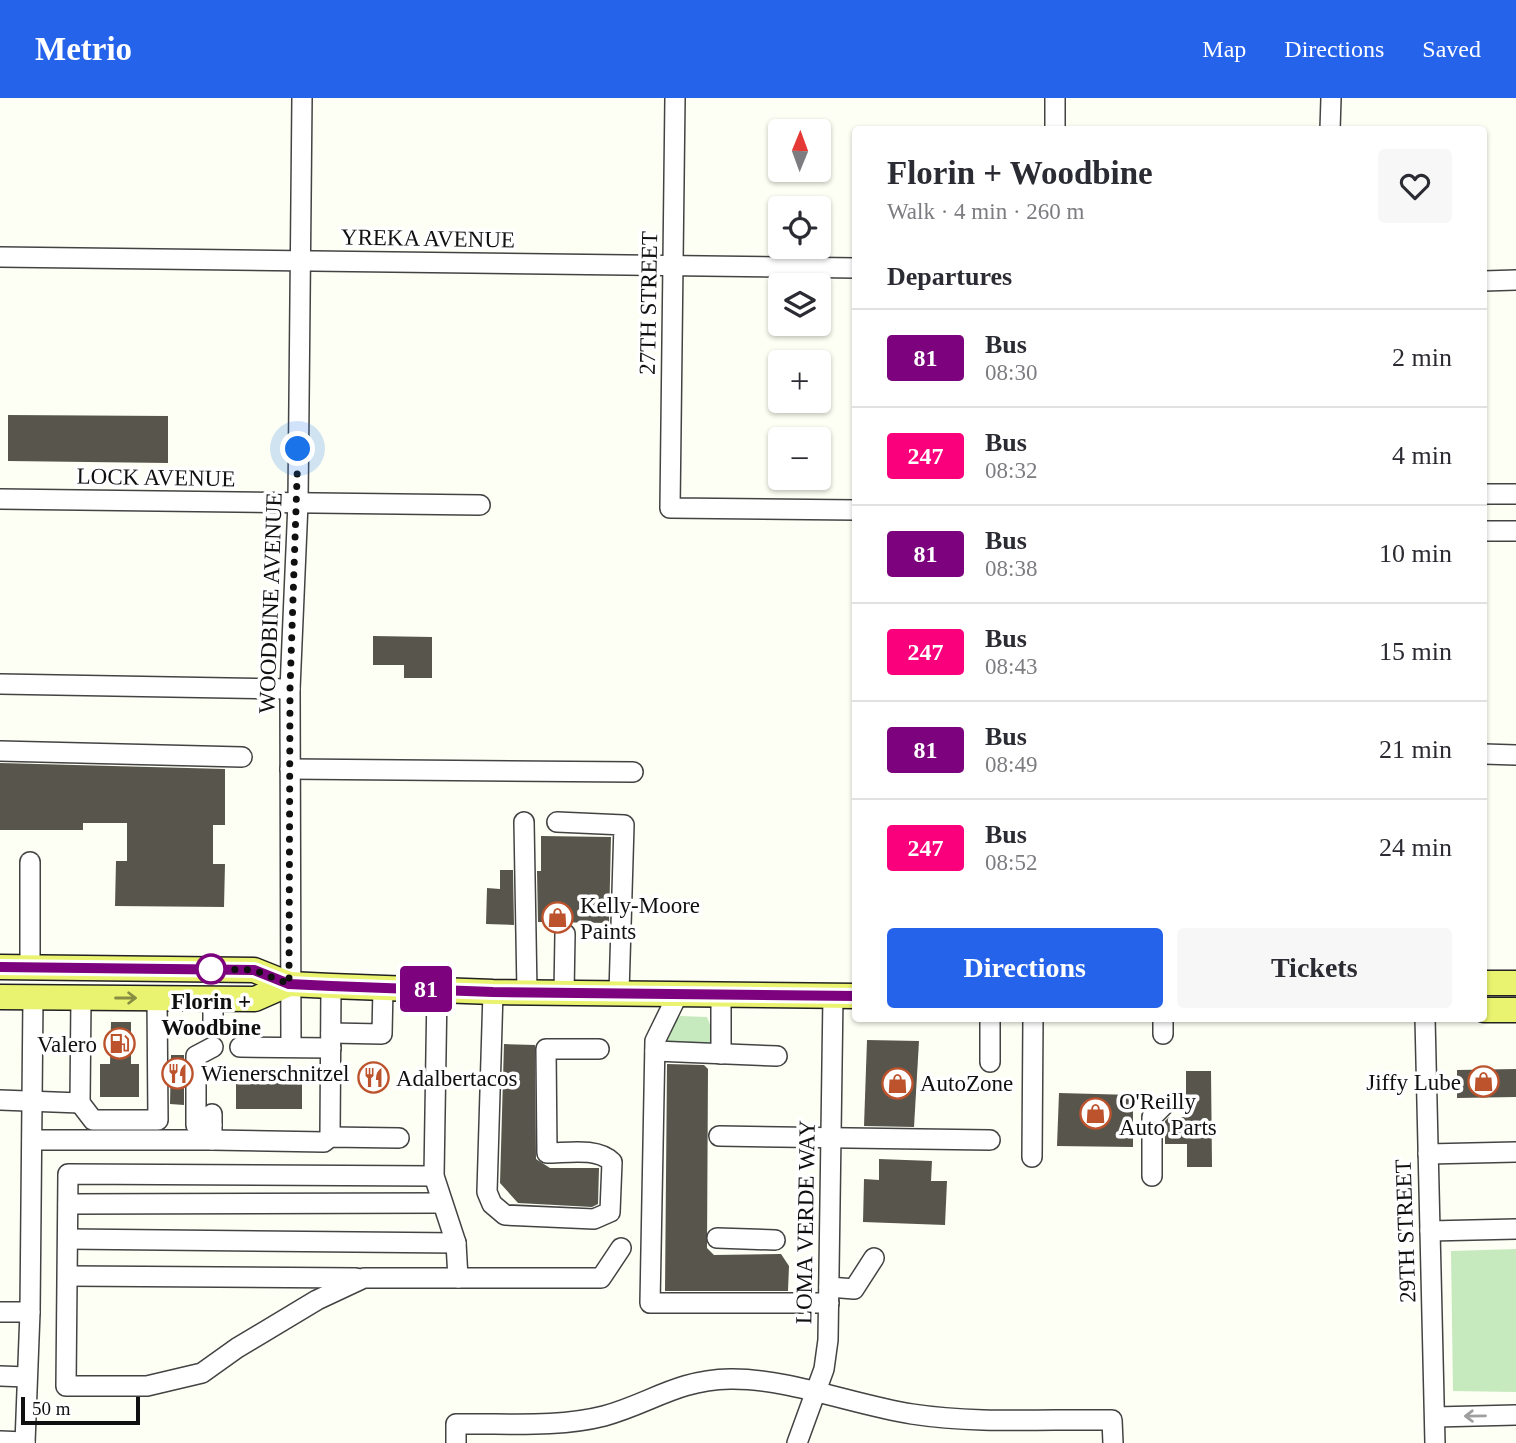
<!DOCTYPE html>
<html lang="en">
<head>
<meta charset="utf-8">
<style>
	:root { --surface:#fff; --page:#f7f7f7; --text:#2b2b33; --muted:#7c7c81; --line:#e1e1e2; --accent:#2563eb }
	body { margin:0; font-family:"Times New Roman",serif; background:var(--page); color:var(--text); height:100vh; display:flex; flex-direction:column; font-size:26px; white-space:nowrap }
	* { box-sizing:border-box; margin:0 }
	p { font-size:23px; color:var(--muted) }
	.icon { flex:none; width:38px; height:38px; fill:none; stroke:currentColor; stroke-width:2; stroke-linecap:round; stroke-linejoin:round }
	.map { position:relative; flex:1; overflow:hidden }
	.details { position:absolute; left:852px; top:28px; width:635px; height:896px; display:flex; flex-direction:column; background:var(--surface); border-radius:7px; box-shadow:0 2px 5px #0004 }
	.details>* { flex:none }
	.badge { padding:0 14px; border-radius:5px; font-size:24px; line-height:46px }
	.needle { width:46px; rotate:1deg }
	.fabs { position:absolute; left:768px; top:21px; display:grid; gap:14px }
	.fabs a { display:grid; place-items:center; width:63px; height:63px; border-radius:7px; background:var(--surface); box-shadow:0 2px 5px #0004; font-size:35px }
	.scale { position:absolute; left:21px; bottom:18px; width:119px; box-sizing:border-box; padding-left:7px; border:4px solid #101010; border-top:0; font-size:19px; line-height:24px; white-space:nowrap; color:#101010; -webkit-text-stroke:5px #fff; paint-order:stroke }
	.you { position:absolute; width:35px; height:35px; margin:-18px; border:5px solid #fff; border-radius:50%; background:#1a73e8; box-shadow:0 0 0 10px #1a73e833 }
	.map>.badge { position:absolute; translate:-50% -50%; box-shadow:0 0 0 4px #fff }
	h2 { padding:0 35px; font-size:26px; line-height:63px }
	.round { display:grid; place-items:center; flex:none; width:74px; height:74px; border-radius:7px; background:var(--page) }
	.headline { display:flex; align-items:center; justify-content:space-between; height:119px; padding:0 35px }
	h1 { font-size:33px; font-weight:700; line-height:52px }
	.primary-button { display:flex; gap:14px; margin-top:auto; padding:14px 35px }
	.primary-button a { flex:1; height:80px; border-radius:7px; background:var(--accent); color:#fff; font-size:28px; font-weight:700; line-height:80px; text-align:center }
	.primary-button a+a { background:var(--page); color:var(--text) }
	ul { padding:0; list-style:none }
	li { display:flex; align-items:center; gap:21px; height:98px; padding:0 35px; border-top:2px solid var(--line) }
	li div { flex:1 }
	li b { display:block; font-size:26px }
	li em { font-style:normal }
	li .badge { min-width:77px; font-weight:700; text-align:center }
	header { display:flex; align-items:center; gap:42px; box-sizing:border-box; height:98px; padding:0 35px; background:var(--accent); color:#fff }
	header strong { font-size:33px }
	nav { display:flex; gap:38px; margin-inline-start:auto; font-size:24px }
	.map>svg:first-child { display:block }
</style>
</head>
<body>
<header>
<strong>Metrio</strong>
<nav><a>Map</a><a>Directions</a><a>Saved</a></nav>
</header>
<div class="map">
<svg width="1516" height="1345" viewBox="0 0 1516 1345">
	<rect width="100%" height="100%" fill="#fdfff4"/>
	<g fill="#c6e9be">
		<polygon points="680,918 707,919 714,937 712,945 666,945 662,938"/>
		<polygon points="1516,1151 1516,1294 1453,1293 1451,1153"/>
	</g>
	<g fill="#58554d">
		<polygon points="8,317 168,318 168,365 8,363"/>
		<polygon points="373,538 432,539 432,580 404,580 404,567 373,567"/>
		<polygon points="0,665 225,671 225,727 213,727 213,766 225,766 224,809 115,808 116,763 127,763 127,725 83,725 83,732 0,732"/>
		<polygon points="541,738 611,739 609,825 538,824 537,773 541,773"/>
		<polygon points="500,772 513,772 514,827 486,826 487,790 500,791"/>
		<polygon points="111,924 131,924 131,966 139,966 139,999 100,999 100,966 110,966"/>
		<polygon points="867,942 919,943 914,1029 864,1028"/>
		<polygon points="504,946 535,947 536,1061 550,1070 599,1070 598,1106 592,1109 518,1105 500,1085"/>
		<polygon points="171,957 184,957 184,1007 170,1006"/>
		<polygon points="667,966 704,967 708,971 707,1150 714,1157 781,1156 789,1168 788,1193 665,1193"/>
		<polygon points="1516,971 1516,999 1457,1000 1457,972"/>
		<polygon points="1186,973 1211,973 1212,1069 1187,1069 1187,1046 1165,1046 1165,1023 1169,1019 1186,1019"/>
		<rect x="236" y="976" width="66" height="35"/>
		<polygon points="1059,995 1133,997 1133,1049 1057,1048"/>
		<polygon points="879,1061 932,1063 931,1083 947,1083 945,1127 863,1124 864,1081 879,1082"/>
	</g>
	<g fill="none" stroke-linecap="round" stroke-linejoin="round">
		<defs>
			<g id="minor">
				<polyline points="675,0 670,410 856,412"/>
				<polyline points="1055,32 1055,0"/>
				<polyline points="1330,32 1331,0"/>
				<polyline points="0,159 856,170"/>
				<polyline points="1484,183 1516,182"/>
				<polyline points="1484,396 1516,396"/>
				<polyline points="0,401 480,407"/>
				<polyline points="1484,433 1516,433"/>
				<polyline points="0,586 290,591"/>
				<polyline points="0,653 242,659"/>
				<polyline points="1484,656 1516,657"/>
				<polyline points="290,671 633,674"/>
				<polyline points="524,724 527,894"/>
				<polyline points="557,724 624,727 619,895"/>
				<polyline points="30,869 30,764"/>
				<polyline points="437,892 434,1078 456,1145 458,1180"/>
				<path d="M493,894L487,1094L492,1106L505,1117L594,1121L610,1114L612,1064C597,1049 567,1055 547,1055L546,951H599"/>
				<polyline points="564,895 565,836"/>
				<polyline points="678,896 655,943 650,1205 829,1205"/>
				<polyline points="721,897 721,956"/>
				<polyline points="990,920 990,964"/>
				<polyline points="1425,920 1435,1345"/>
				<polyline points="213,924 213,901"/>
				<polyline points="331,935 382,936 383,890"/>
				<polyline points="1163,936 1163,920"/>
				<polyline points="240,949 331,950"/>
				<polyline points="291,949 290,591 298,405 302,0"/>
				<polyline points="655,953 777,958"/>
				<polyline points="0,1002 80,1005 81,900"/>
				<polyline points="80,1005 93,1022 158,1022 157,900"/>
				<polyline points="212,1027 196,1027 196,958 213,949"/>
				<polyline points="719,1038 990,1042"/>
				<polyline points="330,1039 331,888"/>
				<polyline points="32,1042 212,1042 212,1016"/>
				<polyline points="212,1042 324,1044 330,1039 399,1040"/>
				<polyline points="1428,1056 1516,1054"/>
				<polyline points="1032,1059 1033,920"/>
				<polyline points="434,1078 68,1076 66,1288 147,1288 202,1275 237,1250 317,1202 364,1180 601,1180 621,1150"/>
				<polyline points="1152,1078 1152,1019 1163,1008"/>
				<polyline points="68,1106 441,1105"/>
				<polyline points="1430,1133 1516,1131"/>
				<polyline points="717,1140 775,1142"/>
				<polyline points="68,1141 456,1145"/>
				<polyline points="68,1178 356,1180"/>
				<polyline points="829,1189 854,1191 874,1160"/>
				<polyline points="0,1214 30,1214"/>
				<polyline points="0,1278 27,1279"/>
				<polyline points="1435,1319 1516,1317"/>
				<polyline points="0,1343 25,1344"/>
				<polyline points="25,1345 30,1214 33,899"/>
				<path d="M456,1345V1326C504,1325 557,1330 604,1318C651,1305 677,1282 730,1281C787,1280 854,1307 912,1316C977,1326 1046,1321 1112,1322L1113,1345"/>
				<polyline points="797,1345 824,1271 828,1242 833,898"/>
			</g>
			<g id="major">
				<polyline points="0,869 254,872 289,886 331,888 493,894 856,898"/>
				<polyline points="1484,885 1516,885"/>
				<polyline points="0,899 255,901 289,886"/>
				<polyline points="1484,912 1516,912"/>
			</g>
		</defs>
		<use href="#minor" stroke="#434343" stroke-width="22"/>
		<use href="#major" stroke="#212121" stroke-width="27"/>
		<use href="#minor" stroke="#fff" stroke-width="19"/>
		<use href="#major" stroke="#eaf36f" stroke-width="24"/>
	</g>
	<defs><path id="oneway-shaft" d="M-6 0H5M1.5-3L5.5 0L1.5 3" fill="none" stroke-width="1.6" stroke-linecap="round" stroke-linejoin="round" transform="scale(1.75)"/></defs>
	<use stroke="#888d44" href="#oneway-shaft" transform="translate(126 900)"/>
	<use stroke="#9f9f9f" href="#oneway-shaft" transform="translate(1475 1318) rotate(179)"/>
	<g fill="none" stroke-linecap="round" stroke-linejoin="round">
		<defs>
			<polyline id="line" points="0,869 254,872 289,886 331,888 493,894 856,898"/>
		</defs>
		<use href="#line" stroke="#fff" stroke-width="16"/>
		<use href="#line" stroke="#7c027e" stroke-width="10"/>
		<polyline stroke="#101010" stroke-width="7" stroke-dasharray="0 12.6" points="211,871 204,871 254,872 289,886 290,591 298,351"/>
	</g>
	<defs>
		<symbol id="shop-ring" viewBox="-11 -11 22 22"><circle r="9.5" fill="#fff" stroke="#bc532c" stroke-width="1.5"/><path d="M-5-2.5h2.3a2.7 3.5 0 0 1 5.4 0H5L5.5 6h-11ZM-1.5-2.5h3a1.5 2.3 0 0 0-3 0Z" fill="#bc532c"/></symbol>
		<symbol id="fuel-ring" viewBox="-11 -11 22 22"><circle r="9.5" fill="#fff" stroke="#bc532c" stroke-width="1.5"/><path d="M-5.5-6h7V0h2V4h1.3V-2.5L3-4.5l.8-.8L6-3V5H2.5V1h-1V6h-7ZM-4.2-4.7v3.2H.2V-4.7Z" fill="#bc532c"/></symbol>
		<symbol id="restaurant-ring" viewBox="-11 -11 22 22"><circle r="9.5" fill="#fff" stroke="#bc532c" stroke-width="1.5"/><path d="M-5-6h1v4h1v-4h1v4h1v-4h1v5L-1.5 .5V6h-2V.5L-5-1ZM5-6V6H3V1.5H1.5Q1.5-4 5-6Z" fill="#bc532c"/></symbol>
	</defs>
	<g fill-rule="evenodd">
		<use href="#shop-ring" x="540" y="802" width="35" height="35"/>
		<use href="#fuel-ring" x="102" y="928" width="35" height="35"/>
		<use href="#restaurant-ring" x="160" y="958" width="35" height="35"/>
		<use href="#restaurant-ring" x="356" y="962" width="35" height="35"/>
		<use href="#shop-ring" x="1466" y="966" width="35" height="35"/>
		<use href="#shop-ring" x="880" y="968" width="35" height="35"/>
		<use href="#shop-ring" x="1078" y="998" width="35" height="35"/>
	</g>
	<circle fill="#fff" stroke="#7c027e" stroke-width="3.5" cx="211" cy="871" r="14"/>
	<g text-anchor="middle" stroke-width="7" stroke-linejoin="round" paint-order="stroke">
		<g font-size="23" fill="#101010" stroke="#fff">
			<text transform="translate(428 140) rotate(1)" y="8">YREKA AVENUE</text>
			<text transform="translate(648 205) rotate(-89)" y="8">27TH STREET</text>
			<text transform="translate(156 379) rotate(1)" y="8">LOCK AVENUE</text>
			<text transform="translate(270 505) rotate(-88)" y="8">WOODBINE AVENUE</text>
			<text transform="translate(805 1124) rotate(-89)" y="8">LOMA VERDE WAY</text>
			<text transform="translate(1405 1133) rotate(-92)" y="8">29TH STREET</text>
		</g>
		<g font-size="23" fill="#101010" stroke="#fff" text-anchor="start">
			<text x="580" y="815">Kelly-Moore<tspan x="580" dy="26">Paints</tspan></text>
			<text x="97" y="954" text-anchor="end">Valero</text>
			<text x="201" y="983">Wienerschnitzel</text>
			<text x="396" y="988">Adalbertacos</text>
			<text x="1461" y="992" text-anchor="end">Jiffy Lube</text>
			<text x="920" y="993">AutoZone</text>
			<text x="1119" y="1011">O'Reilly<tspan x="1119" dy="26">Auto Parts</tspan></text>
		</g>
		<g font-size="23" font-weight="bold" fill="#101010" stroke="#fff">
			<text x="211" y="911">Florin +<tspan x="211" dy="26">Woodbine</tspan></text>
		</g>
	</g>
</svg>
<div class="fabs">
<a><svg class="needle" viewBox="-14 -14 28 28"><path d="M0-13l5 13h-10z" fill="#e53935"/><path d="M0 13l5-13h-10z" fill="#7c7c81"/></svg></a>
<a><svg class="icon" aria-label="locate" viewBox="0 0 24 24"><circle cx="12" cy="12" r="6"/><path d="M12 2v4M12 18v4M2 12h4M18 12h4"/></svg></a>
<a><svg class="icon" aria-label="layers" viewBox="0 0 24 24"><path d="M12 4l9 5-9 5-9-5zM3 14l9 5 9-5"/></svg></a>
<a>+</a>
<a>−</a>
</div>
<div class="scale">50 m</div>
<div class="you" style="left:298px;top:351px"></div>
<b class="badge" style="left:426px;top:891px;background:#7c027e;color:#fff">81</b>
<section class="details">
<div class="headline"><div><h1>Florin + Woodbine</h1><p>Walk · 4 min · 260 m</p></div><a class="round"><svg class="icon" aria-label="heart" viewBox="0 0 24 24"><path d="M12 20l-8-8c-3-5 5-10 8-4 3-6 11-1 8 4z"/></svg></a></div>
<h2>Departures</h2>
<ul>
<li><span class="badge" style="background:#7c027e;color:#fff">81</span><div><b>Bus</b><p>08:30</p></div><em>2 min</em></li>
<li><span class="badge" style="background:#fa007d;color:#fff">247</span><div><b>Bus</b><p>08:32</p></div><em>4 min</em></li>
<li><span class="badge" style="background:#7c027e;color:#fff">81</span><div><b>Bus</b><p>08:38</p></div><em>10 min</em></li>
<li><span class="badge" style="background:#fa007d;color:#fff">247</span><div><b>Bus</b><p>08:43</p></div><em>15 min</em></li>
<li><span class="badge" style="background:#7c027e;color:#fff">81</span><div><b>Bus</b><p>08:49</p></div><em>21 min</em></li>
<li><span class="badge" style="background:#fa007d;color:#fff">247</span><div><b>Bus</b><p>08:52</p></div><em>24 min</em></li>
</ul>
<div class="primary-button"><a>Directions</a><a>Tickets</a></div>
</section>
</div>
</body>
</html>
